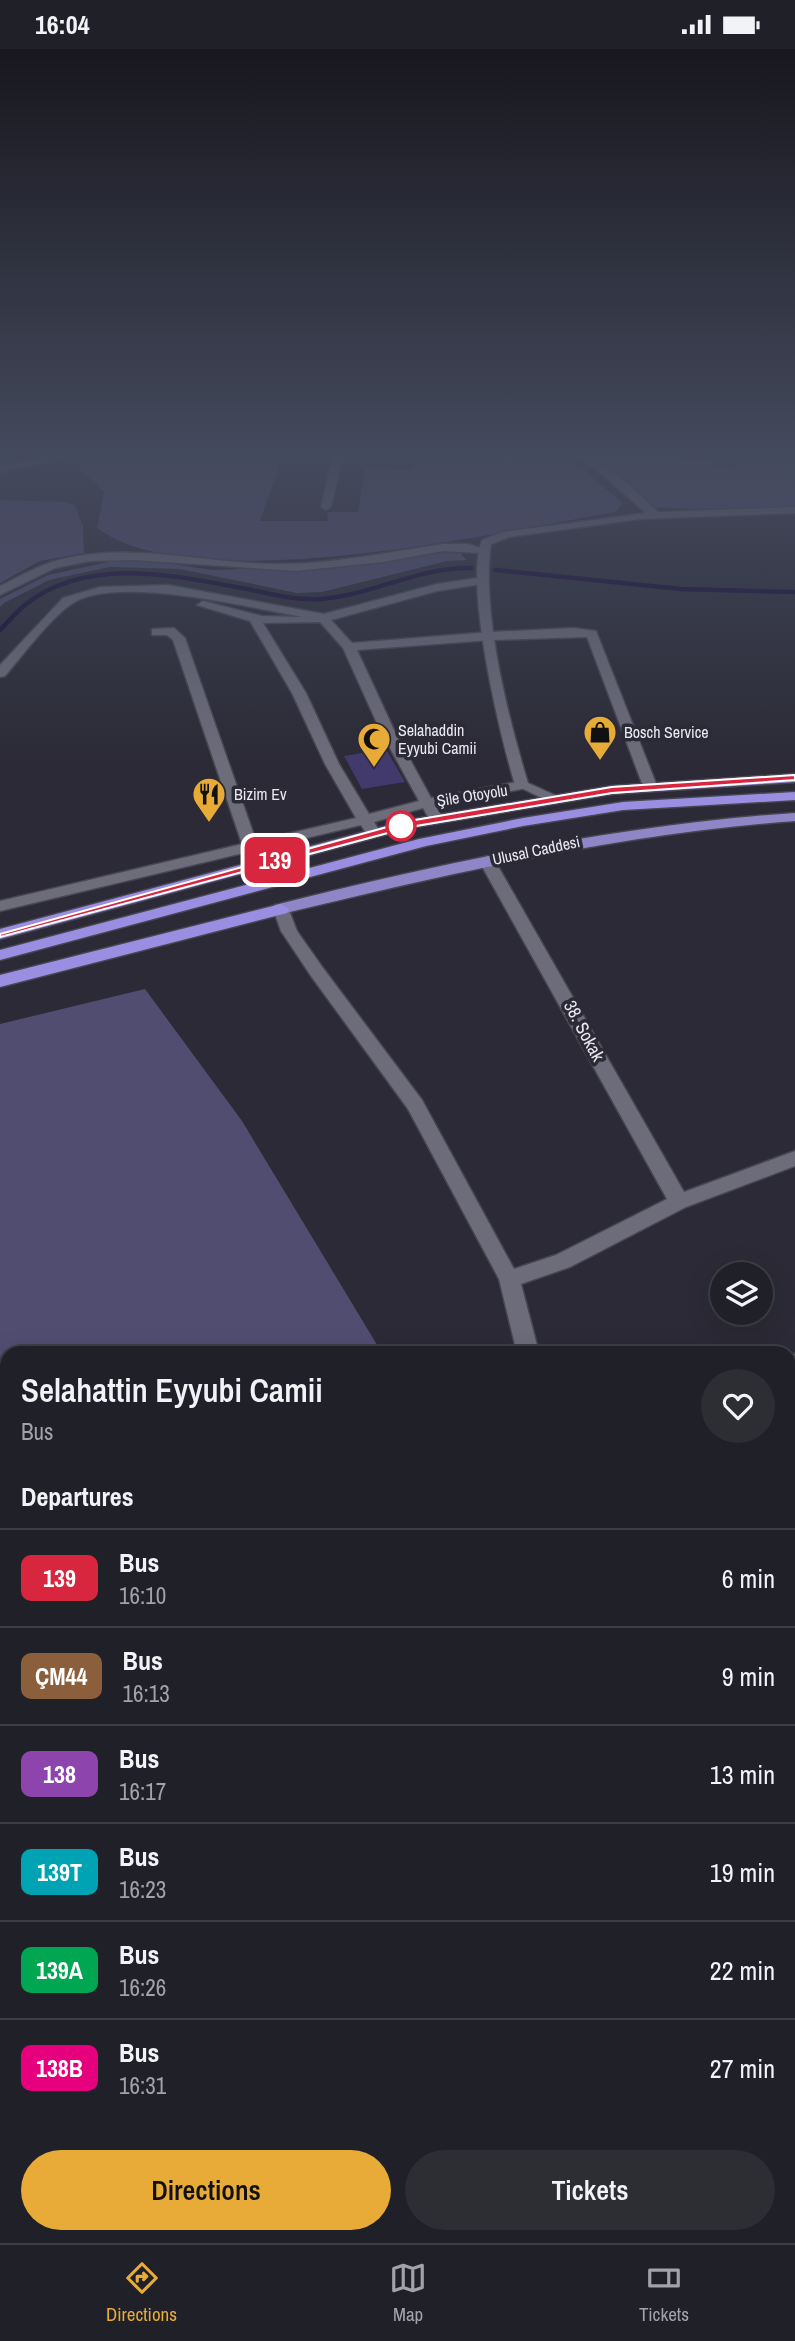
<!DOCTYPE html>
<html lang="en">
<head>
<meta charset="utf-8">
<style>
	:root { --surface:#202028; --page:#2d2d34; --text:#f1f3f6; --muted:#a2a3a8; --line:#3d3e45; --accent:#e8ab37 }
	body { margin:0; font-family:"Archivo Narrow",sans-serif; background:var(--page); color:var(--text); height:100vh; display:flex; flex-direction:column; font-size:26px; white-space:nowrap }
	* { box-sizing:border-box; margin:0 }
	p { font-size:23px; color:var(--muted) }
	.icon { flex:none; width:38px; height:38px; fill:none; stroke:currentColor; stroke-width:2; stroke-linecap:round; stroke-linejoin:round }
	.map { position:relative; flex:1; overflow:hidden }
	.drawer { position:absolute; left:0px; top:1297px; width:796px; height:898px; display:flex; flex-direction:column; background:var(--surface); border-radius:21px 21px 0 0; box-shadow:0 7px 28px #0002,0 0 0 2px var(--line) }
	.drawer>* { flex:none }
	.badge { padding:0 14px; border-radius:10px; font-size:24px; line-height:46px }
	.buttons { position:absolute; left:710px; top:1213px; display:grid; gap:14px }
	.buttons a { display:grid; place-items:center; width:63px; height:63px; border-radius:50%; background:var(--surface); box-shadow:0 7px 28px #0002,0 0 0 2px var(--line); font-size:35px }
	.map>.badge { position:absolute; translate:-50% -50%; box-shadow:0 0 0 4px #fff }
	h2 { padding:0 21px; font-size:26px; line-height:63px }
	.round { display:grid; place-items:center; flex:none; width:74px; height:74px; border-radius:37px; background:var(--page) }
	.headline { display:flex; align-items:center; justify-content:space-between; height:119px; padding:0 21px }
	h1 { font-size:33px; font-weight:600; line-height:52px }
	.action { display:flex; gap:14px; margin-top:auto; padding:14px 21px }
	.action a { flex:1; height:80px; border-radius:42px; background:var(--accent); color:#111; font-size:28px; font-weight:600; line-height:80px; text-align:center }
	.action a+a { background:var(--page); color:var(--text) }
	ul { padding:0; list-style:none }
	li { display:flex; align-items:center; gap:21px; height:98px; padding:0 21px; border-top:2px solid var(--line) }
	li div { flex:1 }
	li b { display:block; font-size:26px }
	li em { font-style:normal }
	li .badge { min-width:77px; font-weight:700; text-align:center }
	.status { display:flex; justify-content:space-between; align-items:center; height:49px; padding:0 35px; background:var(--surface); direction:ltr }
	.status svg { height:19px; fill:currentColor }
	.dock { display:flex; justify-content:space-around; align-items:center; height:98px; border-top:2px solid var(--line); background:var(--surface); font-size:19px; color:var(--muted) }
	.dock a { display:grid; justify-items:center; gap:4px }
	.dock .on { color:var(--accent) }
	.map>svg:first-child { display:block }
</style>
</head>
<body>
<div class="status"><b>16:04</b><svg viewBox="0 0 49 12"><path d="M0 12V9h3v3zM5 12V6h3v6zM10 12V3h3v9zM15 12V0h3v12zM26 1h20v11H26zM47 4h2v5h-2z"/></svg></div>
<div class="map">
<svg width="795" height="2194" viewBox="0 0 795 2194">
	<rect width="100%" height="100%" fill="#2b2a36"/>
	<g fill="#514d71">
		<path d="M83,406H283L260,472H328L327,463H358L365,419L413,421L417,406H524L525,415L573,413L623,454L616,463C497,483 195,552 97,479L104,443L79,419Z"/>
		<polygon points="751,406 795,406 795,460 649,459 633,453 594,407 736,418"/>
		<polygon points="0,451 64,453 75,456 83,477 84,504 40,512 0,534"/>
		<polygon points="444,500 459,502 466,511 447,512 322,543 297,544 180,520 110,518 49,531 4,554 0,558 0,550 48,526 108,513 144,511 213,521 367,516"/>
		<polygon points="145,940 242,1072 382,1304 7,1304 7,2188 646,2188 647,2194 0,2194 0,975"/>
	</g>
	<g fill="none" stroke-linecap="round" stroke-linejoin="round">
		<g stroke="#130534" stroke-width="4.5">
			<polyline points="495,521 681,540 795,543"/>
			<path d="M0,581C9,572 17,562 26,555C89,506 176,527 247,540C271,545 297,552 321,550C373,546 418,518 471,519"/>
		</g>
	</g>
	<polygon fill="#423a6d" points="386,700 405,733 362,740 344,707"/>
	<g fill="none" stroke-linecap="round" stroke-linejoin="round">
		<defs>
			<g id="minor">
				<polygon points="59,406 79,406 0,423 0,417"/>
				<polygon points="333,406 343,406 331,458 326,461 321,458"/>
				<polygon points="577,406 706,410 709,406 719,406 709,416 581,410"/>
				<path d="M443,495H468L488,501L482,504L443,502L383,513L296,522L134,511L90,512L55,519L0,546V537C19,528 38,516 59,511C130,492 206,515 278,515C334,515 388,503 443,495Z"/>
				<path d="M484,528L488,530V534L437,542L331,571L352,594L490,583L574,579L596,582L657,737L655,740L650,741L643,737L587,588L490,591L357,601L394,681L431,749L522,732L527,733V739L436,757L443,770L436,774L431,773L423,759L374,773L379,781L371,786L366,784L361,776L0,862V852L242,795L173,591L167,586H152V580L174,579L185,589L256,792L356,769L325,715L292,644L250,572L197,556L203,552L262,567L302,568C251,559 112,524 70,556C47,573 24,605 5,627L0,628V616L63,549L100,538L168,536L324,565L437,535ZM320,573L343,599L380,681L419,752L369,765L339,715L306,644L263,574Z"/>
				<polygon points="487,807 495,812 684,1143 795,1102 795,1117 686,1158 570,1218 521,1235 539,1304 517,1304 499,1230 408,1060 311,927 281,882 273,860 275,856 287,856 297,882 323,919 422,1051 514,1220 556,1206 667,1150 479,812"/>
				<polygon points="795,1305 795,1323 789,1325 789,1306"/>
				<polygon points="789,2101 795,2103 795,2159 789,2156"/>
			</g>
			<path id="tertiary" d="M574,406C605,405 636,444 658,463L795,458V464L641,470L509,488L491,495C481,562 508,668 528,734L557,747V753L552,754L515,736C500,687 464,535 482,491L503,483L646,464L597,421Z"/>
			<path id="primary" d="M795,764V772C620,785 451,824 281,865L273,860L275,856C446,813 619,776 795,764Z"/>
			<g id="trunk">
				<polygon points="795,725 795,733 612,745 410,779 0,890 0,880 409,771 612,737"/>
				<polygon points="795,743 795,751 623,761 523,777 426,797 0,911 0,901 419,790 523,769 623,753"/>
				<polygon points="281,855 289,860 287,864 0,938 0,926"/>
			</g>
		</defs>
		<use href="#minor" stroke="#464650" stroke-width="3"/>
		<use href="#tertiary" stroke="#464650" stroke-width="3"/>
		<use href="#primary" stroke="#464650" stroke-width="3"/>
		<use href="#trunk" stroke="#464650" stroke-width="3"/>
		<use href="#minor" fill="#6d6c7b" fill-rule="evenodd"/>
		<use href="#tertiary" fill="#6d6c7b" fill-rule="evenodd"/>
		<use href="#primary" fill="#8f86c8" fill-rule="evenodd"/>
		<use href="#trunk" fill="#9a8ee2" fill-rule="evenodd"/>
	</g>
	<linearGradient id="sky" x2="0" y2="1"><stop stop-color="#18171e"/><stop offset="0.57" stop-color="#444a5d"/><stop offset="1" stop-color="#444a5d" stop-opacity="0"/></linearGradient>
	<rect width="795" height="713" fill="url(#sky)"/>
	<polygon fill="#d7263d" stroke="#fff" stroke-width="2" points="795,726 795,731 612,744 410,778 0,888 0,885 409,772 612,738"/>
	<defs>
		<symbol id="shop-pin" viewBox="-11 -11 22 30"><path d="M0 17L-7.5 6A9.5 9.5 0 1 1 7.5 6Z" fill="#e8ab37" stroke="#2b2a36"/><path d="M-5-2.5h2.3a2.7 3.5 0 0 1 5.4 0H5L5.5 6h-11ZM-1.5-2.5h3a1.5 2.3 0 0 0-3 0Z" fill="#111"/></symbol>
		<symbol id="mosque-pin" viewBox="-11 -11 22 30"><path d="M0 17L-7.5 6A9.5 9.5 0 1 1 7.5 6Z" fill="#e8ab37" stroke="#2b2a36"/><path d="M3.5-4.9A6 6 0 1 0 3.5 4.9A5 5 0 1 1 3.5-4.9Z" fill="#111"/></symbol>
		<symbol id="restaurant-pin" viewBox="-11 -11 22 30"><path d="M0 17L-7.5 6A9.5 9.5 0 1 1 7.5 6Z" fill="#e8ab37" stroke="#2b2a36"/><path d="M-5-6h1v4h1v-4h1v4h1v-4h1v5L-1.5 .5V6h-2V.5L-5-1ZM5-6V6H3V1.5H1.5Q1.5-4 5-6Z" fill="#111"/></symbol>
	</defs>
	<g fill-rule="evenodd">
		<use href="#shop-pin" x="581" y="664" width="38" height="52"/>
		<use href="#mosque-pin" x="355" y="671" width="38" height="52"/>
		<use href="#restaurant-pin" x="190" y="726" width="38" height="52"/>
	</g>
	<circle fill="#fff" stroke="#d7263d" stroke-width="3.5" cx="401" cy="777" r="14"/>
	<g text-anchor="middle" stroke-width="7" stroke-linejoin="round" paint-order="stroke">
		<g font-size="16" fill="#e9e9f1" stroke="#2b2a36" text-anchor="start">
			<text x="398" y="687">Selahaddin<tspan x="398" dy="18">Eyyubi Camii</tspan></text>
			<text x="624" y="689">Bosch Service</text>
			<text x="234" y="751">Bizim Ev</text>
		</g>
		<g font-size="16" fill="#e9e9f1" stroke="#2b2a36">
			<text transform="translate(472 746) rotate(-9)" y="6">Şile Otoyolu</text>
			<text transform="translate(536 801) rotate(-12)" y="6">Ulusal Caddesi</text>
		</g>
		<g font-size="18" fill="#e9e9f1" stroke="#2b2a36">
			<text transform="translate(584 982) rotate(62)" y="6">38. Sokak</text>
		</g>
	</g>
</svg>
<div class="buttons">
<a><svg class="icon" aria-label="layers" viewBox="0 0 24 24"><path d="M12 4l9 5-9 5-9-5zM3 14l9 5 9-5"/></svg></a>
</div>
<b class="badge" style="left:275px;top:811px;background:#d7263d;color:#fff">139</b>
<section class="drawer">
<div class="headline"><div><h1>Selahattin Eyyubi Camii</h1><p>Bus</p></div><a class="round"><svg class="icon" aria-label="heart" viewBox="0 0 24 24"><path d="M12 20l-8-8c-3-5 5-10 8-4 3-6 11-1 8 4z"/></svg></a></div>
<h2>Departures</h2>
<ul>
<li><span class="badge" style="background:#d7263d;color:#fff">139</span><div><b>Bus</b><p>16:10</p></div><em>6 min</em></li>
<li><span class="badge" style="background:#8b5e3c;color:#fff">ÇM44</span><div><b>Bus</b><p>16:13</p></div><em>9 min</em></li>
<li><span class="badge" style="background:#8e44ad;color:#fff">138</span><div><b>Bus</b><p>16:17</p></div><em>13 min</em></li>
<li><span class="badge" style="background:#00a3b4;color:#fff">139T</span><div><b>Bus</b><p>16:23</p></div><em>19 min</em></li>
<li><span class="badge" style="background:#00a651;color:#fff">139A</span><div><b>Bus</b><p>16:26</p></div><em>22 min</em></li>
<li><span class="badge" style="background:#e6007e;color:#fff">138B</span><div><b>Bus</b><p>16:31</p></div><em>27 min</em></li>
</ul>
<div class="action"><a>Directions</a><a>Tickets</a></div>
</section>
</div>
<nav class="dock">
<a class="on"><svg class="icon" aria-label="directions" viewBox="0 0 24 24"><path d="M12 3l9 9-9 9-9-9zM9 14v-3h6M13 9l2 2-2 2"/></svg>Directions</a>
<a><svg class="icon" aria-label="map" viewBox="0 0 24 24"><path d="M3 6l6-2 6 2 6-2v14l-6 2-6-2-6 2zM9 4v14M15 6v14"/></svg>Map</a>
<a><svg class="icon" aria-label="tickets" viewBox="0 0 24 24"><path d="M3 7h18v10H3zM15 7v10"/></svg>Tickets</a>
</nav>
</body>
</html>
